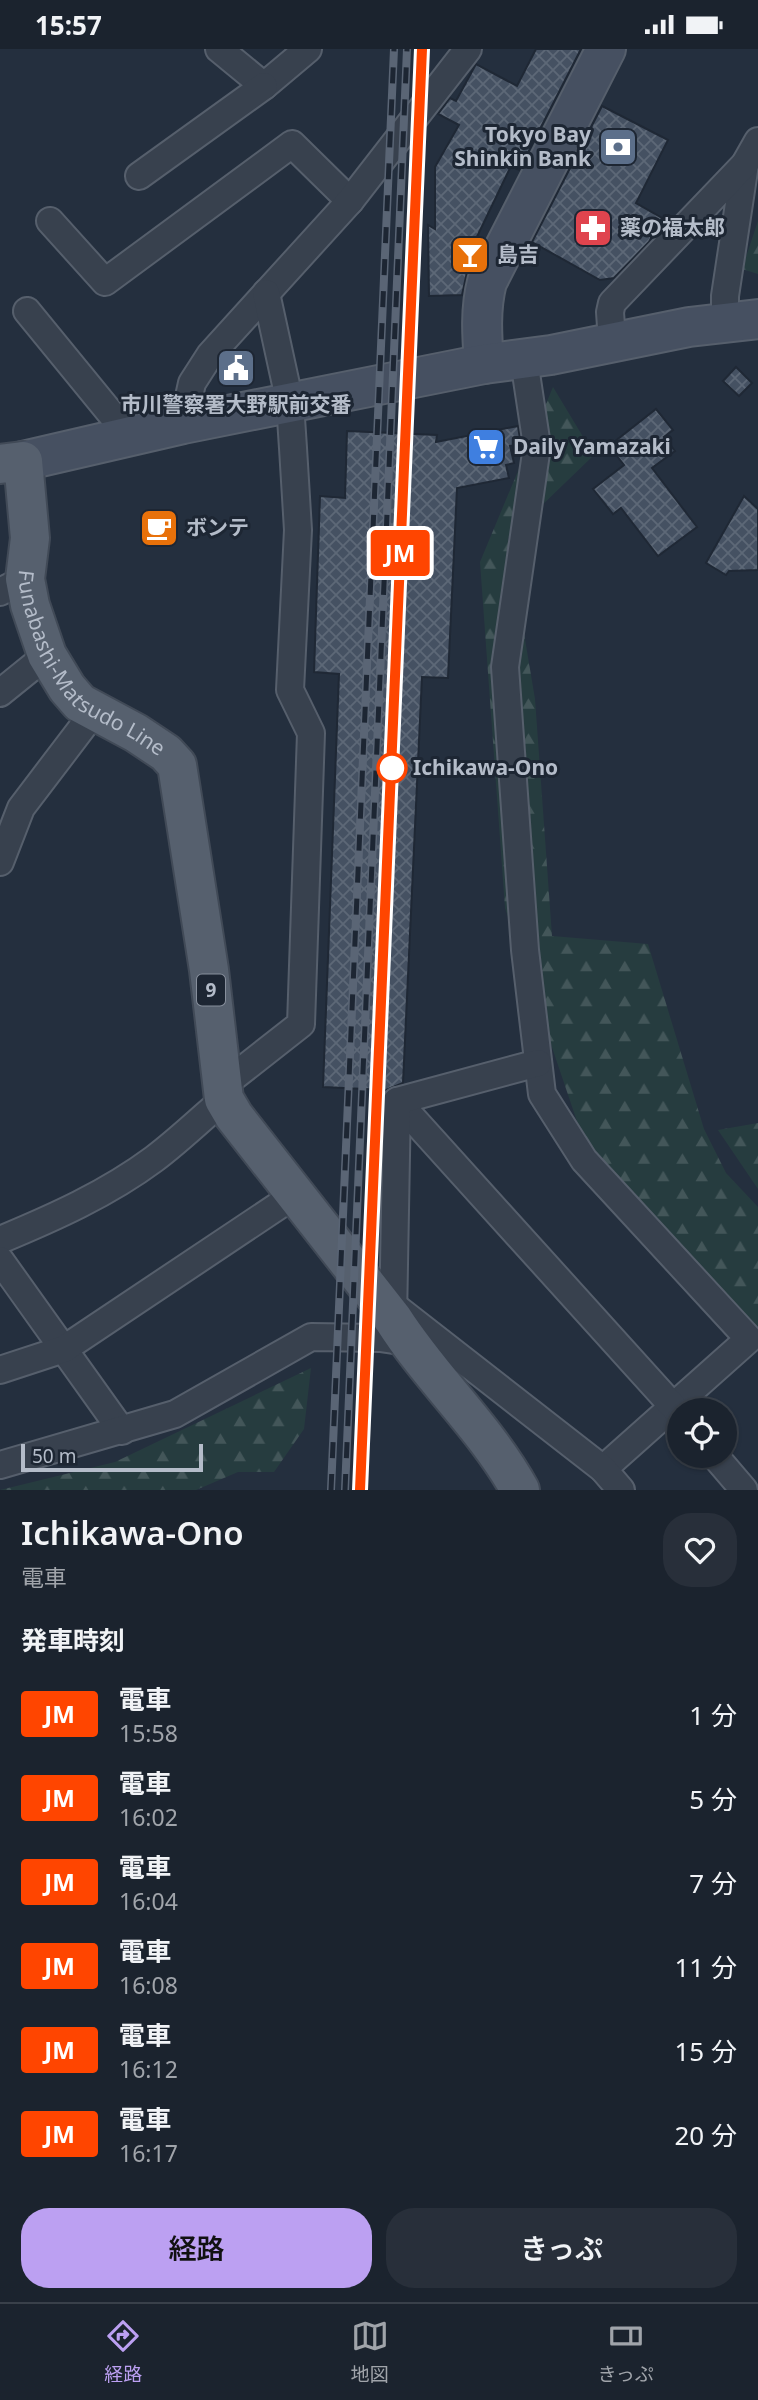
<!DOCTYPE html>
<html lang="ja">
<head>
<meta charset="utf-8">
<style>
	:root { --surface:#1b232e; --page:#282f3a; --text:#f1f3f6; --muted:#a0a4aa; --line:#39404a; --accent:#bca0f2 }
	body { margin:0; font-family:"Noto Sans","Noto Sans JP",sans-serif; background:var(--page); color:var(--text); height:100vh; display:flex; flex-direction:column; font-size:26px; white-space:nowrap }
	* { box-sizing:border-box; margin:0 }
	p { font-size:23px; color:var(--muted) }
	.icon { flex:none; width:38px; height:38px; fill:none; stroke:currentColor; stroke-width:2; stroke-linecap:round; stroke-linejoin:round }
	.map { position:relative; height:1441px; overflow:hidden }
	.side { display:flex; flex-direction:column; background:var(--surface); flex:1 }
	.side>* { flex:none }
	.badge { padding:0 14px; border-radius:5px; font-size:24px; line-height:46px }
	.buttons { position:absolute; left:667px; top:1349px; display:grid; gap:14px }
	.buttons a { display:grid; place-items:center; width:70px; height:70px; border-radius:50%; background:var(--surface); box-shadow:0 2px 5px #0004,0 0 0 2px var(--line); font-size:35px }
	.scale { position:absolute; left:21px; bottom:18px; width:182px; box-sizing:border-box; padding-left:7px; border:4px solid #b4bcc9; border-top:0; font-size:19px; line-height:24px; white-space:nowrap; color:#b4bcc9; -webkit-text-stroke:5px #1d2633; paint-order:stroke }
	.map>.badge { position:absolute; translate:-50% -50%; box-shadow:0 0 0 4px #fff }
	h2 { padding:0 21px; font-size:26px; line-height:63px }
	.round { display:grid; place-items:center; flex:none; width:74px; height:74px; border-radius:28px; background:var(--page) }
	.headline { display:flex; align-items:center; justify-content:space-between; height:119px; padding:0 21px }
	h1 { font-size:33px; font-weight:600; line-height:52px }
	.primary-button { display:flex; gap:14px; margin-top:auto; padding:14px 21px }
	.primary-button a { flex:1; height:80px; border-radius:28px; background:var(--accent); color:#111; font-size:28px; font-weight:600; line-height:80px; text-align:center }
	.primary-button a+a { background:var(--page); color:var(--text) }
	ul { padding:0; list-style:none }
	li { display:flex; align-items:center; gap:21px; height:84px; padding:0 21px }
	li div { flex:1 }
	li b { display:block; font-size:26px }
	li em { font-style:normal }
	li .badge { min-width:77px; font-weight:700; text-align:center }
	.status { display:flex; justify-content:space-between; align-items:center; height:49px; padding:0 35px; background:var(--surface); direction:ltr }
	.status svg { height:19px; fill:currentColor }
	.menu { display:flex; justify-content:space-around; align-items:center; height:98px; border-top:2px solid var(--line); background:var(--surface); font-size:19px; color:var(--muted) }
	.menu a { display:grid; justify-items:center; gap:4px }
	.menu .current { color:var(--accent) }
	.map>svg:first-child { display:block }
</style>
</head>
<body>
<div class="status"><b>15:57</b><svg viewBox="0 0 49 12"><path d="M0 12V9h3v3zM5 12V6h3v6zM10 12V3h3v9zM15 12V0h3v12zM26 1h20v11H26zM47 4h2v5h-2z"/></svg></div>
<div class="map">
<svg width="758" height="1441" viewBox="0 0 758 1441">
	<defs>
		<pattern id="forest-firs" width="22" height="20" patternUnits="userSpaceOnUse" patternTransform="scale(1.75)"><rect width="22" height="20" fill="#263c3f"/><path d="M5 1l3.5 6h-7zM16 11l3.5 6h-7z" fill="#435659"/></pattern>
		<pattern id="building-cross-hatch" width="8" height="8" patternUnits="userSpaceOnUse" patternTransform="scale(1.75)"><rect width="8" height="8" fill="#455162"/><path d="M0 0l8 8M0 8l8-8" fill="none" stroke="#5d6877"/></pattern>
	</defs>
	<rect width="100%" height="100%" fill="#242f3e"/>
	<g fill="url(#forest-firs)">
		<polygon points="758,172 758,225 742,220"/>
		<polygon points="553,338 594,406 508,489 535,650 552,887 648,895 704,1080 726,1124 758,1158 758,1291 586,1099 505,859 480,513"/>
		<polygon points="758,1074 758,1140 718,1081"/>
		<polygon points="311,1319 304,1380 274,1423 238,1423 196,1441 0,1441 115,1413"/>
	</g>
	<g fill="url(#building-cross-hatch)" stroke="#1f2835" stroke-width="2">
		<polygon points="536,0 581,0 519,121 511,117 473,196 479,200 467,223 462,246 429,247 428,176 435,180 435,118 459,76 438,65 450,49 456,52 476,15 517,37"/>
		<polygon points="602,57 668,91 636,154 662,169 649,193 614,229 600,231 532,193"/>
		<polygon points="736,318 752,334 739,347 723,332"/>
		<polygon points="656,360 673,381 664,388 675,402 652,419 697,478 658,507 621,459 613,465 593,440 624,416 609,397"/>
		<polygon points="518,377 521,396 510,397 514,414 506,416 509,429 457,439 448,629 422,628 403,1034 386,1041 323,1038 339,625 314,623 320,447 345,449 347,382 437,386 436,393"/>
		<polygon points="744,447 758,460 758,521 729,522 726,526 706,514"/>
	</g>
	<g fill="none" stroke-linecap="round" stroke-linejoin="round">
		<defs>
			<g id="street">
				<polyline points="219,0 264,37 308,0"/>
				<polyline points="139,127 264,37"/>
				<polyline points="50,172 105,233 292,95 350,152"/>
				<polyline points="27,262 130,388"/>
				<polyline points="725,274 725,247 745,115"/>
				<polyline points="612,292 610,263 612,254 745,115 758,92"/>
				<polyline points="524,311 537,397 505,618 525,901 542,1045 584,1111 749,1290 603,1420"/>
				<polyline points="183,375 192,334 210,306 350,152 468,0"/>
				<polyline points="0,543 25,530"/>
				<polyline points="0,644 47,606"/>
				<polyline points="0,813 21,759 94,663"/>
				<polyline points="222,1037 301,975 311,684 290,641 298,481 293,399 290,354 266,244"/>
				<polyline points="397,1052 679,1364"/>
				<path d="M0,1191C53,1169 107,1145 154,1110C178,1092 201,1070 224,1050"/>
				<polyline points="0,1211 122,1382"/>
				<polyline points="394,1257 603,1420 621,1441"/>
				<polyline points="393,1270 397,1052 538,1014"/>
				<polyline points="0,1321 64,1300 296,1145"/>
				<polyline points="715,1407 744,1441"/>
				<polyline points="0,1416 175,1365 311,1288 380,1289 407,1293"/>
			</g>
			<g id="secondary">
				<path d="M484,315C482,287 480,260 487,233L606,0"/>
				<polyline points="23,412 183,375 484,315 551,306 689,278 758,270"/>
			</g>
			<g id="primary">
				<path id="s1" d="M0,415L23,412L30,489L25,530L30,556L47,606L67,639L80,654L136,684L166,704L177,716L209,921L224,1050L234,1067L393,1270C431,1330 486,1379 520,1441"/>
			</g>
		</defs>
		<use href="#street" stroke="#565f6c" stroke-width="30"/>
		<use href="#secondary" stroke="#565f6c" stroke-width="42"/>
		<use href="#primary" stroke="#414a57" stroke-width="42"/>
		<use href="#street" stroke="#38414e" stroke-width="26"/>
		<use href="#secondary" stroke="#465061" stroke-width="38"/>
		<use href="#primary" stroke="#56606e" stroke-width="38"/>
		<defs>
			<g id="rail">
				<polyline points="331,1441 394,0"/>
				<polyline points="345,1441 407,0"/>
				<polyline points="360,1441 422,0"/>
			</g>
		</defs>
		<use href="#rail" stroke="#5a6575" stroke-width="8"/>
		<use href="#rail" stroke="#1d2633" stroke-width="5" stroke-dasharray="16" stroke-linecap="butt"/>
	</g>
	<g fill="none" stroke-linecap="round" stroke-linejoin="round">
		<defs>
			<polyline id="line" points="360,1441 422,0"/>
		</defs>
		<use href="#line" stroke="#fff" stroke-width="16"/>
		<use href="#line" stroke="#ff4500" stroke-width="10"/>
	</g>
	<defs>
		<symbol id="bank-square" viewBox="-11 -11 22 22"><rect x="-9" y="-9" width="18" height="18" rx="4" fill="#5c6f8a" stroke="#1d2633"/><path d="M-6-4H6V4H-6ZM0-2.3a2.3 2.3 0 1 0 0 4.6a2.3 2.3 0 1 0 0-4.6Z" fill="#fff"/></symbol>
		<symbol id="pharmacy-square" viewBox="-11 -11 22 22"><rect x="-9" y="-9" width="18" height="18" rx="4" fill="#e0444e" stroke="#1d2633"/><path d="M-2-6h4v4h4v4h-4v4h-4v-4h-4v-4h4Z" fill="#fff"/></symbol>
		<symbol id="bar-square" viewBox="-11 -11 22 22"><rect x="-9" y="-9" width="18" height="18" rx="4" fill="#e8710a" stroke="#1d2633"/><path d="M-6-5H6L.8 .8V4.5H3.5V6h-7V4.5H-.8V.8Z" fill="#fff"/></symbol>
		<symbol id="civic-square" viewBox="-11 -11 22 22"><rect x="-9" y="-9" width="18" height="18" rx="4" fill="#5c6f8a" stroke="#1d2633"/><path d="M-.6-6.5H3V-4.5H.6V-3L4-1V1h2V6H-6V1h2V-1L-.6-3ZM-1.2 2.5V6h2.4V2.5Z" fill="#fff"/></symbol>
		<symbol id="supermarket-square" viewBox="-11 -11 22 22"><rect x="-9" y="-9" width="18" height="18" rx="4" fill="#3f7fe0" stroke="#1d2633"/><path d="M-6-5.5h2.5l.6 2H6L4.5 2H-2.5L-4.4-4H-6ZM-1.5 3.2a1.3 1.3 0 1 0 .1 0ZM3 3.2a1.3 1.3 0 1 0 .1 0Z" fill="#fff"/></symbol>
		<symbol id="cafe-square" viewBox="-11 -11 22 22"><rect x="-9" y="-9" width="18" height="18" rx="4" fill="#e8710a" stroke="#1d2633"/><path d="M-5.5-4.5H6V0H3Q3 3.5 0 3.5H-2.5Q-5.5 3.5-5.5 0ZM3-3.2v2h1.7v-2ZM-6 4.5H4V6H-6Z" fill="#fff"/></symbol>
	</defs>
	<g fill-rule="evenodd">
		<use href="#bank-square" x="596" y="76" width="44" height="44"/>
		<use href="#pharmacy-square" x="571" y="157" width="44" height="44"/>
		<use href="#bar-square" x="448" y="184" width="44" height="44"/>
		<use href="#civic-square" x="214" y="297" width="44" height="44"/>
		<use href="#supermarket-square" x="464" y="376" width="44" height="44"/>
		<use href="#cafe-square" x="137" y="457" width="44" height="44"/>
	</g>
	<circle fill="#fff" stroke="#ff4500" stroke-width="3.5" cx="392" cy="719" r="14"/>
	<g text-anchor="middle" stroke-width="6" stroke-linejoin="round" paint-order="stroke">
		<rect fill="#1d2633" stroke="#878f9c" stroke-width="2" x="197" y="925.5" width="28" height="31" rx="5"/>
		<g font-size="19" font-weight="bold" fill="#b4bcc9">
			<text x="211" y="948">9</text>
		</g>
		<g font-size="21" font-weight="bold" fill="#b4bcc9" stroke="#1d2633" text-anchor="start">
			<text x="591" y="93" text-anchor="end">Tokyo Bay<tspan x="591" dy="24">Shinkin Bank</tspan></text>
			<text x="620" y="186">薬の福太郎</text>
			<text x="497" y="213">島吉</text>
			<text x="236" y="363" text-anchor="middle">市川警察署大野駅前交番</text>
			<text x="513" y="405">Daily Yamazaki</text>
			<text x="186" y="486">ボンテ</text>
		</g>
		<g font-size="21" fill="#b4bcc9" stroke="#1d2633">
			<text dy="7" stroke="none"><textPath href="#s1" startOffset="254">Funabashi-Matsudo Line</textPath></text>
		</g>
		<g font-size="21" font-weight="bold" fill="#b4bcc9" stroke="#1d2633" text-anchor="start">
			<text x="413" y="726">Ichikawa-Ono</text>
		</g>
	</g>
</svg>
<div class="buttons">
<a><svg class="icon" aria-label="locate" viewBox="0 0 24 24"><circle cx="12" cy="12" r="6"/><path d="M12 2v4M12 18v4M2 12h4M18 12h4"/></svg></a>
</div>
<div class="scale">50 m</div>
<b class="badge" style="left:400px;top:504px;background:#ff4500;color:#fff">JM</b>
</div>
<section class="side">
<div class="headline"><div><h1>Ichikawa-Ono</h1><p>電車</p></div><a class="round"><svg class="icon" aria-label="heart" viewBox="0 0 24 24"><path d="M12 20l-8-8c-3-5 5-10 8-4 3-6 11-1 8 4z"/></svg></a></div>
<h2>発車時刻</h2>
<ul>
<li><span class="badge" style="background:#ff4500;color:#fff">JM</span><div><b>電車</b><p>15:58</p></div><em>1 分</em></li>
<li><span class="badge" style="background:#ff4500;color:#fff">JM</span><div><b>電車</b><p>16:02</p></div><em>5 分</em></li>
<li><span class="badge" style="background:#ff4500;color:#fff">JM</span><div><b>電車</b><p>16:04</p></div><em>7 分</em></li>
<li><span class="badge" style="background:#ff4500;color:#fff">JM</span><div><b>電車</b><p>16:08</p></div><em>11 分</em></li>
<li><span class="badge" style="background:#ff4500;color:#fff">JM</span><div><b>電車</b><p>16:12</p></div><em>15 分</em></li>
<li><span class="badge" style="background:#ff4500;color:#fff">JM</span><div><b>電車</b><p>16:17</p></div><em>20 分</em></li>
</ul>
<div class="primary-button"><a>経路</a><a>きっぷ</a></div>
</section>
<nav class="menu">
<a class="current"><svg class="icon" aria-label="directions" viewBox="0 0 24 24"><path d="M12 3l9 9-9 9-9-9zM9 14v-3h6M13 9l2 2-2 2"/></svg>経路</a>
<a><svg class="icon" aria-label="map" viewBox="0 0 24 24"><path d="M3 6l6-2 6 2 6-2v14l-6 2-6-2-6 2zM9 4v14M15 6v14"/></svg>地図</a>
<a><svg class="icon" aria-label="tickets" viewBox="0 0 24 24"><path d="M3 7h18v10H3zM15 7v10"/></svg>きっぷ</a>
</nav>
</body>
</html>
